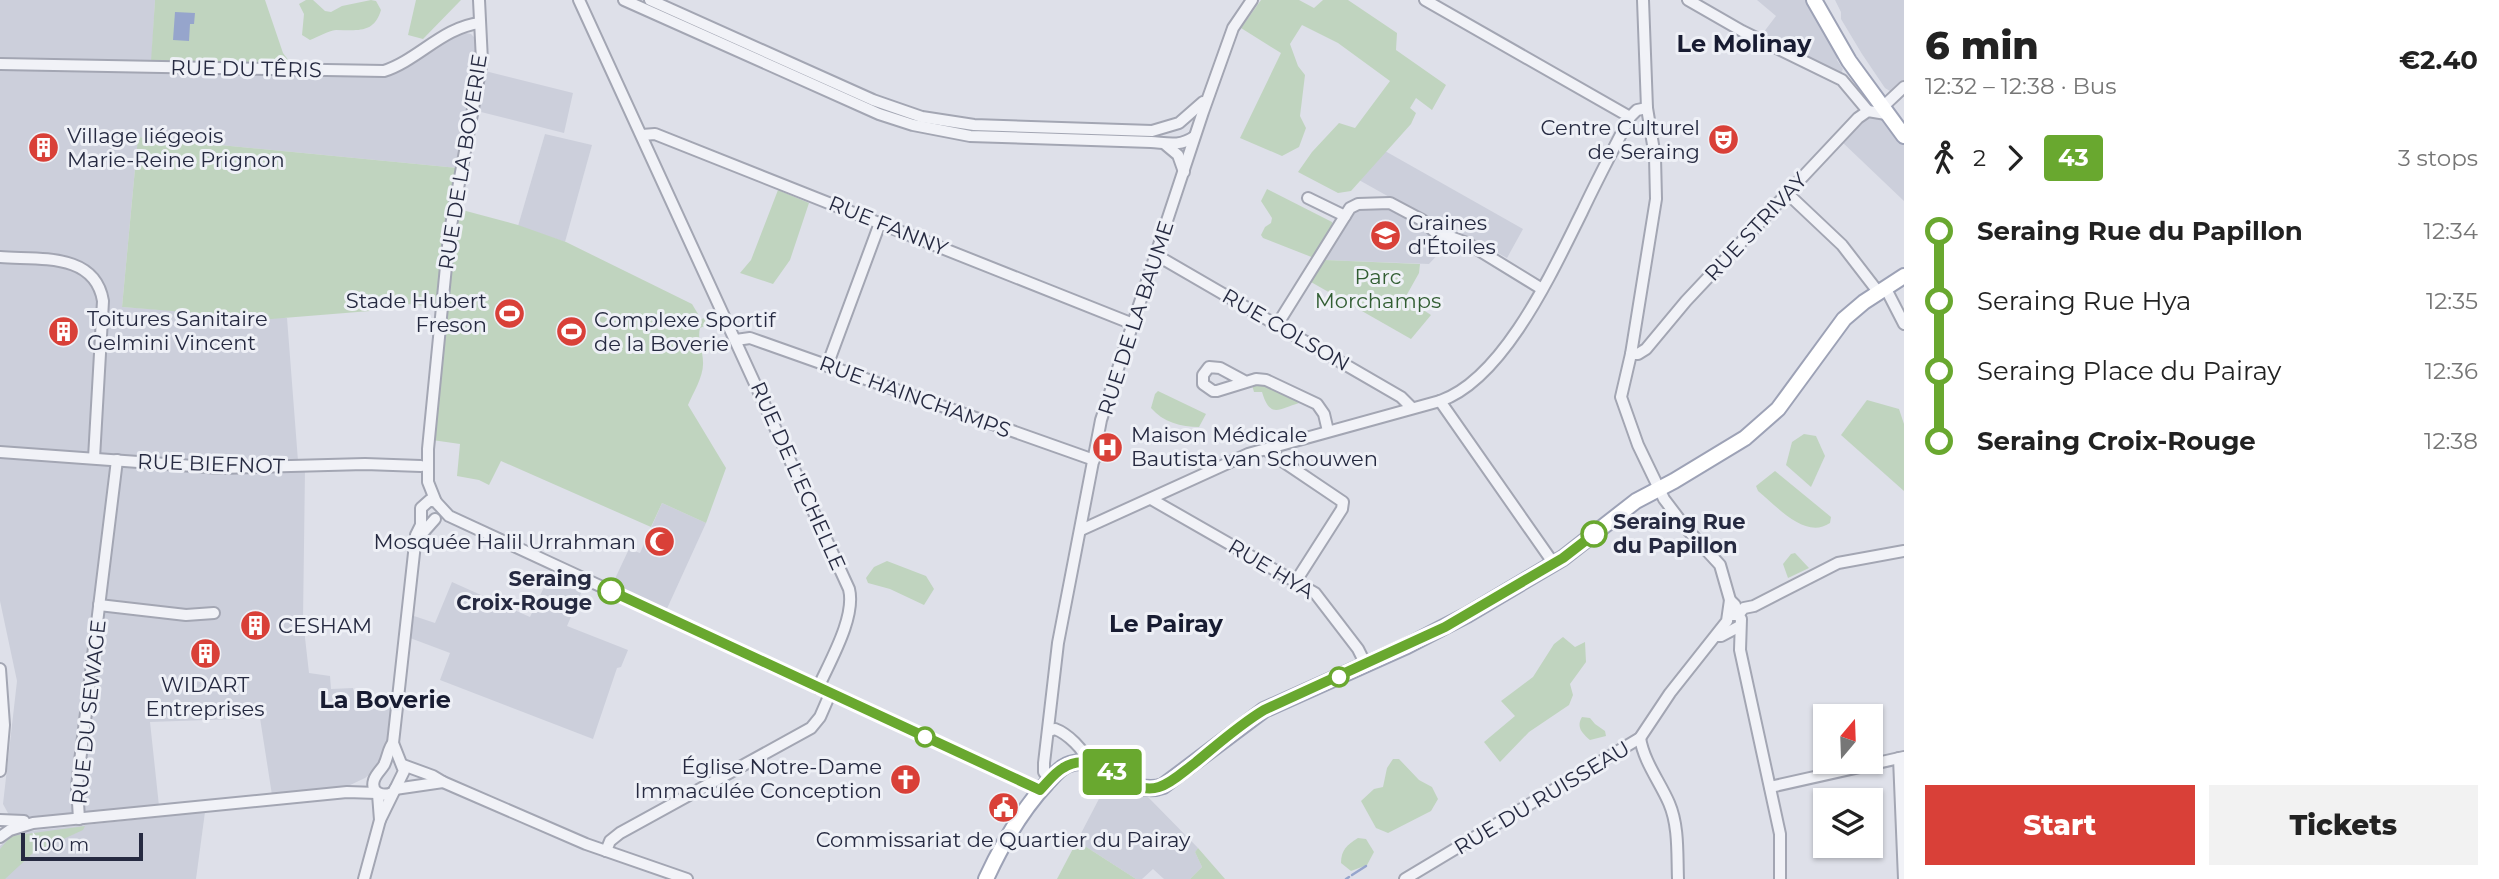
<!DOCTYPE html>
<html lang="en">
<head>
<meta charset="utf-8">
<style>
	:root { --surface:#fff; --page:#f2f2f2; --text:#222; --muted:#767676; --accent:#d94038 }
	body { margin:0; font-family:Montserrat,sans-serif; background:var(--page); color:var(--text); height:100vh; display:flex; flex-direction:column; font-size:26px; white-space:nowrap }
	* { box-sizing:border-box; margin:0 }
	p { font-size:23px; color:var(--muted) }
	.icon { flex:none; width:38px; height:38px; fill:none; stroke:currentColor; stroke-width:2; stroke-linecap:round; stroke-linejoin:round }
	.map { position:relative; flex:1; overflow:hidden }
	.sheet { display:flex; flex-direction:column; background:var(--surface); width:595px }
	.sheet>* { flex:none }
	.badge { padding:0 14px; border-radius:5px; font-size:24px; line-height:46px }
	.needle { width:46px; rotate:19deg }
	.buttons { position:absolute; left:1813px; top:704px; display:grid; gap:14px }
	.buttons a { display:grid; place-items:center; width:70px; height:70px; border-radius:0px; background:var(--surface); box-shadow:0 2px 5px #0004; font-size:35px }
	.scale { position:absolute; left:21px; bottom:18px; width:122px; box-sizing:border-box; padding-left:7px; border:4px solid #262a41; border-top:0; font-size:19px; line-height:24px; white-space:nowrap; color:#262a41; -webkit-text-stroke:5px #eef0f6; paint-order:stroke }
	.map>.badge { position:absolute; translate:-50% -50%; box-shadow:0 0 0 4px #fff }
	.legs { display:flex; align-items:center; gap:10px; height:77px; padding:0 21px; font-size:23px }
	.legs p { margin-inline-start:auto }
	.head { display:flex; align-items:center; justify-content:space-between; height:119px; padding:0 21px }
	h1 { font-size:38px; font-weight:800; line-height:52px }
	.action { display:flex; gap:14px; margin-top:auto; padding:14px 21px }
	.action a { flex:1; height:80px; border-radius:0px; background:var(--accent); color:#fff; font-size:28px; font-weight:800; line-height:80px; text-align:center }
	.action a+a { background:var(--page); color:var(--text) }
	ul { padding:0 21px; list-style:none }
	li { display:flex; align-items:center; gap:24px; height:70px; font-size:26px }
	li i { display:grid; place-items:center; width:10px; height:100%; margin:0 9px; background:currentColor }
	li i::after { content:''; width:18px; height:18px; margin:-9px; border:5px solid; border-radius:50%; background:var(--surface) }
	li p { margin-inline-start:auto }
	li:first-child i { background:linear-gradient(#0000 50%,currentColor 0) }
	li:last-child i { background:linear-gradient(currentColor 50%,#0000 0) }
	main { display:flex; flex:1; min-height:0 }
	.map>svg:first-child { display:block }
</style>
</head>
<body>
<main>
<div class="map">
<svg width="1904" height="879" viewBox="0 0 1904 879">
	<rect width="100%" height="100%" fill="#dee0e9"/>
	<g fill="#cccfdb">
		<polygon points="0,0 155,0 151,72 382,77 399,71 461,32 471,34 477,40 478,63 458,168 138,137 122,307 287,318 298,461 208,462 0,447"/>
		<polygon points="1757,0 1806,0 1837,53 1837,60 1843,69 1840,75 1760,37 1776,16"/>
		<polygon points="1835,0 1904,0 1904,82 1893,93 1885,88 1862,54 1841,19 1841,12"/>
		<polygon points="485,71 573,93 564,133 477,111"/>
		<polygon points="1867,115 1883,117 1904,141 1904,201 1840,140"/>
		<polygon points="545,134 592,145 565,242 518,226"/>
		<polygon points="1378,147 1523,229 1507,258 1434,218 1432,221 1359,180"/>
		<polygon points="1387,207 1430,232 1430,237 1444,239 1440,252 1429,264 1325,260 1358,208"/>
		<polygon points="0,458 235,473 305,470 303,620 309,673 330,676 331,689 353,688 355,696 393,703 387,746 374,771 365,778 346,787 272,795 260,718 150,722 159,806 26,817 9,815 3,804 17,681 0,601"/>
		<polygon points="662,503 706,523 665,613 622,594 612,585 629,549 640,553"/>
		<polygon points="552,570 585,584 567,626 628,650 621,667 617,668 593,739 440,680 450,653 410,638 414,616 435,623 452,582 530,617"/>
		<polygon points="1116,784 1146,795 1198,848 1195,852 1202,867 1190,879 1164,879 1153,869 1142,879 1136,879 1077,841 1101,795"/>
		<polygon points="205,812 196,879 0,879 0,846 13,835 21,832"/>
	</g>
	<g fill="#c0d4bf">
		<polygon points="155,0 265,0 283,53 292,65 151,61"/>
		<path d="M306,0H313L325,11L331,12L342,6L371,0L376,1L381,10C374,34 357,30 336,30C328,31 318,37 310,40L302,35L304,14L299,4Z"/>
		<polygon points="416,0 461,0 423,39 408,35"/>
		<polygon points="1261,0 1299,0 1314,8 1323,0 1348,0 1397,33 1396,50 1446,85 1432,110 1416,98 1410,108 1416,113 1411,124 1351,191 1338,193 1298,172 1312,152 1339,123 1355,128 1390,81 1338,43 1302,25 1290,44 1298,66 1305,75 1300,116 1306,128 1299,147 1282,156 1240,138 1281,53 1241,28"/>
		<path d="M138,137L458,168L451,207L518,225L566,242L692,304L701,319L720,314L722,319L700,328C697,340 703,350 703,362C704,376 693,393 688,405L726,468L706,523L662,503L651,527L501,461L489,485L479,480L457,476L460,444L432,440L444,308L371,300L370,311L271,319L122,307Z"/>
		<polygon points="1267,189 1332,222 1333,225 1314,258 1263,238 1261,235 1265,227 1271,223 1272,218 1261,201"/>
		<polygon points="778,190 809,203 790,260 773,284 740,273 751,260"/>
		<polygon points="1325,260 1420,264 1419,273 1405,298 1431,315 1411,339 1311,282"/>
		<path d="M1259,383L1265,384L1299,403C1279,409 1270,419 1262,392H1254L1252,385Z"/>
		<path d="M1158,391L1206,414L1199,427C1181,427 1163,422 1151,408L1155,394Z"/>
		<polygon points="1867,400 1899,409 1904,424 1904,491 1841,435"/>
		<polygon points="1804,434 1816,436 1825,456 1811,487 1786,465 1792,442"/>
		<path d="M1775,471L1831,517L1830,523C1805,540 1777,506 1758,491L1756,486Z"/>
		<polygon points="1795,553 1809,568 1788,578 1783,564 1791,554"/>
		<polygon points="887,561 926,576 934,589 924,605 890,589 868,583 866,578 874,567"/>
		<polygon points="1563,637 1575,647 1585,642 1586,662 1570,684 1573,695 1569,705 1529,732 1500,762 1484,742 1515,716 1501,701 1533,677 1554,644"/>
		<path d="M1582,717L1590,718L1595,724L1605,731L1606,736L1590,740C1582,733 1576,727 1582,717Z"/>
		<polygon points="1393,759 1399,759 1419,780 1432,787 1438,799 1431,811 1388,833 1376,828 1361,801 1374,789 1383,787 1387,768"/>
		<polygon points="85,826 83,830 33,853 5,879 0,879 0,849 11,836"/>
		<path d="M1358,838L1366,839L1374,852L1367,865L1351,871L1341,863C1341,850 1347,845 1358,838Z"/>
		<polygon points="1077,841 1136,879 1057,879"/>
		<polygon points="1198,848 1225,879 1190,879 1202,867 1195,852"/>
	</g>
	<polygon fill="#96a5cc" points="175,12 195,13 194,24 190,24 189,41 173,40"/>
	<g fill="none" stroke-linecap="round" stroke-linejoin="round">
		<g stroke="#96a5cc" stroke-width="2.5">
			<polyline points="1352,875 1366,866"/>
			<polyline points="1346,879 1349,877"/>
		</g>
		<defs>
			<g id="minor">
				<path d="M579,0L849,589C856,617 830,661 818,688"/>
				<path d="M624,0L879,114L913,125L970,136L1151,142C1167,143 1179,147 1194,137"/>
				<polyline points="650,0 873,100 922,117 974,125 1152,131 1179,123 1203,102"/>
				<polyline points="1425,0 1630,117"/>
				<polyline points="1643,0 1647,108 1655,157 1656,199 1631,354 1621,397 1638,445 1664,499 1686,528 1720,565 1730,600 1735,605 1736,614"/>
				<polyline points="1688,0 1742,31 1842,80 1868,111"/>
				<path d="M0,64L384,71C418,60 443,27 480,23"/>
				<polyline points="1888,102 1904,87"/>
				<polyline points="642,135 655,134 1133,324"/>
				<polyline points="1166,145 1178,155 1184,172"/>
				<polyline points="1788,194 1842,245 1879,293"/>
				<polyline points="1308,198 1345,216"/>
				<polyline points="1156,255 1401,397 1412,408"/>
				<path d="M0,257C39,260 95,252 103,301L94,458"/>
				<polyline points="1886,289 1904,324"/>
				<polyline points="1277,325 1350,208 1358,204 1390,203 1422,220 1434,231 1467,243 1542,289"/>
				<polyline points="736,340 750,338 1094,460"/>
				<polyline points="1631,354 1638,354 1646,349 1686,301 1858,118 1868,111 1886,114"/>
				<polyline points="827,366 880,223"/>
				<polyline points="1246,382 1220,368 1209,367 1203,375 1203,384 1213,391 1217,391 1256,379 1266,380 1317,404 1324,414 1328,431"/>
				<polyline points="1440,401 1554,564"/>
				<polyline points="1266,450 1343,502 1342,509 1296,581"/>
				<polyline points="0,452 221,468 365,464 421,466"/>
				<polyline points="1151,499 1315,593 1358,649 1366,665"/>
				<polyline points="436,502 428,482 428,449 449,236 482,61 479,0"/>
				<path d="M1081,530L1248,454L1440,401C1504,379 1553,270 1582,212C1597,180 1614,148 1630,117L1637,110L1647,108"/>
				<polyline points="420,536 435,519"/>
				<polyline points="99,605 186,615 214,613"/>
				<polyline points="1731,615 1738,615 1741,619 1740,650 1780,834 1780,879"/>
				<polyline points="1738,615 1744,608 1754,606 1838,563 1904,551"/>
				<polyline points="1717,636 1721,636 1740,626"/>
				<polyline points="0,669 4,725 0,771"/>
				<path d="M1049,731L1055,729C1066,733 1086,750 1086,762"/>
				<path d="M1640,738C1644,762 1660,782 1669,803C1679,826 1677,854 1678,879"/>
				<polyline points="1899,758 1904,879"/>
				<polyline points="403,765 433,776 443,782 586,844 687,879"/>
				<polyline points="1050,780 1044,772 1044,763 1058,643 1101,420 1203,112 1233,28 1252,0"/>
				<polyline points="1770,787 1904,757"/>
				<polyline points="395,789 443,782"/>
				<path d="M392,793C383,797 370,793 374,780C376,774 381,770 384,765C388,757 388,749 393,743L416,535L421,525V508L430,500L436,502L449,516L1040,790"/>
				<polyline points="79,819 77,786 117,460"/>
				<polyline points="0,820 24,821"/>
				<polyline points="380,820 404,771 393,743"/>
				<polyline points="0,837 10,830 33,823 347,792 377,793"/>
				<polyline points="606,851 610,841 620,833 811,728 820,717 830,694"/>
				<polyline points="364,879 380,820 378,794"/>
				<polyline points="1405,879 1640,738 1670,693 1727,621 1730,600"/>
			</g>
			<g id="major">
				<polyline points="1814,0 1849,61 1904,136"/>
				<path d="M986,879C1002,844 1020,812 1047,783C1053,777 1058,769 1067,765C1079,760 1092,762 1103,768C1123,778 1141,794 1163,786L1264,710L1407,646L1467,615L1563,558L1636,501L1674,481L1745,438L1778,409L1844,319L1864,302L1904,276"/>
			</g>
		</defs>
		<use href="#minor" stroke="#a3a6b3" stroke-width="14"/>
		<use href="#major" stroke="#9da2b6" stroke-width="18"/>
		<use href="#minor" stroke="#f1f2f7" stroke-width="10"/>
		<use href="#major" stroke="#fff" stroke-width="14"/>
	</g>
	<g fill="none" stroke-linecap="round" stroke-linejoin="round">
		<defs>
			<path id="line-1" d="M611,591L1040,790C1047,783 1054,773 1063,768C1098,745 1125,798 1159,787C1172,783 1184,771 1195,763C1217,745 1239,725 1264,710L1445,627L1563,558L1594,534"/>
		</defs>
		<use href="#line-1" stroke="#fff" stroke-width="16"/>
		<use href="#line-1" stroke="#69a82f" stroke-width="10"/>
	</g>
	<defs>
		<symbol id="theatre-disc" viewBox="-11 -11 22 22"><circle r="9.5" fill="#d94038" stroke="#eef0f6"/><path d="M-5-5.5Q0-4 5-5.5V0Q5 5 0 6Q-5 5-5 0ZM-3.3-2.5H-1v1.5H-3.3ZM1-2.5H3.3v1.5H1ZM-2.8 1Q0 5.5 2.8 1Z" fill="#fff"/></symbol>
		<symbol id="building-disc" viewBox="-11 -11 22 22"><circle r="9.5" fill="#d94038" stroke="#eef0f6"/><path d="M-4-6H4V6H1V3H-1V6H-4ZM-2.5-4.3h1.7v1.8h-1.7ZM.8-4.3h1.7v1.8H.8ZM-2.5-1h1.7V.8h-1.7ZM.8-1h1.7V.8H.8Z" fill="#fff"/></symbol>
		<symbol id="school-disc" viewBox="-11 -11 22 22"><circle r="9.5" fill="#d94038" stroke="#eef0f6"/><path d="M0-5L7-2L0 1L-7-2ZM-4 1L0 2.5L4 1V4Q0 6-4 4Z" fill="#fff"/></symbol>
		<symbol id="stadium-disc" viewBox="-11 -11 22 22"><circle r="9.5" fill="#d94038" stroke="#eef0f6"/><path d="M0-5a6.5 5 0 1 0 0 10a6.5 5 0 1 0 0-10ZM-3.5-1.8h7v3.6h-7Z" fill="#fff"/></symbol>
		<symbol id="hospital-disc" viewBox="-11 -11 22 22"><circle r="9.5" fill="#d94038" stroke="#eef0f6"/><path d="M-5-5h3v3.5h4V-5h3V5h-3V1.5h-4V5h-3Z" fill="#fff"/></symbol>
		<symbol id="mosque-disc" viewBox="-11 -11 22 22"><circle r="9.5" fill="#d94038" stroke="#eef0f6"/><path d="M3.5-4.9A6 6 0 1 0 3.5 4.9A5 5 0 1 1 3.5-4.9Z" fill="#fff"/></symbol>
		<symbol id="church-disc" viewBox="-11 -11 22 22"><circle r="9.5" fill="#d94038" stroke="#eef0f6"/><path d="M-1.2-6h2.4v3.5h3.3v2.4h-3.3V6h-2.4V-.1h-3.3v-2.4h3.3Z" fill="#fff"/></symbol>
		<symbol id="civic-disc" viewBox="-11 -11 22 22"><circle r="9.5" fill="#d94038" stroke="#eef0f6"/><path d="M-.6-6.5H3V-4.5H.6V-3L4-1V1h2V6H-6V1h2V-1L-.6-3ZM-1.2 2.5V6h2.4V2.5Z" fill="#fff"/></symbol>
	</defs>
	<g fill-rule="evenodd">
		<use href="#theatre-disc" x="1706" y="122" width="35" height="35"/>
		<use href="#building-disc" x="26" y="130" width="35" height="35"/>
		<use href="#school-disc" x="1368" y="218" width="35" height="35"/>
		<use href="#stadium-disc" x="492" y="296" width="35" height="35"/>
		<use href="#building-disc" x="46" y="314" width="35" height="35"/>
		<use href="#stadium-disc" x="554" y="314" width="35" height="35"/>
		<use href="#hospital-disc" x="1090" y="430" width="35" height="35"/>
		<use href="#mosque-disc" x="642" y="524" width="35" height="35"/>
		<use href="#building-disc" x="238" y="608" width="35" height="35"/>
		<use href="#building-disc" x="188" y="636" width="35" height="35"/>
		<use href="#church-disc" x="888" y="762" width="35" height="35"/>
		<use href="#civic-disc" x="986" y="790" width="35" height="35"/>
	</g>
	<g fill="#fff" stroke="#69a82f" stroke-width="3.5">
		<circle cx="1594" cy="534" r="12"/>
		<circle cx="611" cy="591" r="12"/>
		<circle cx="1339" cy="677" r="9"/>
		<circle cx="925" cy="737" r="9"/>
	</g>
	<g text-anchor="middle" stroke-width="6" stroke-linejoin="round" paint-order="stroke">
		<g font-size="21" fill="#262a41" stroke="#eef0f6">
			<text transform="translate(246 69) rotate(1)" y="7">RUE DU TÊRIS</text>
			<text transform="translate(463 162) rotate(-81)" y="7">RUE DE LA BOVERIE</text>
			<text transform="translate(888 226) rotate(22)" y="7">RUE FANNY</text>
			<text transform="translate(1756 227) rotate(-47)" y="7">RUE STRIVAY</text>
			<text transform="translate(1136 318) rotate(-72)" y="7">RUE DE LA BAUME</text>
			<text transform="translate(1286 330) rotate(30)" y="7">RUE COLSON</text>
			<text transform="translate(915 397) rotate(20)" y="7">RUE HAINCHAMPS</text>
			<text transform="translate(211 464) rotate(2)" y="7">RUE BIEFNOT</text>
			<text transform="translate(798 476) rotate(66)" y="7">RUE DE L'ECHELLE</text>
			<text transform="translate(1271 569) rotate(31)" y="7">RUE HYA</text>
			<text transform="translate(89 712) rotate(-84)" y="7">RUE DU SEWAGE</text>
			<text transform="translate(1542 798) rotate(-31)" y="7">RUE DU RUISSEAU</text>
		</g>
		<g font-size="21" fill="#262a41" stroke="#eef0f6" text-anchor="start">
			<text x="1700" y="135" text-anchor="end">Centre Culturel<tspan x="1700" dy="24">de Seraing</tspan></text>
			<text x="67" y="143">Village liégeois<tspan x="67" dy="24">Marie-Reine Prignon</tspan></text>
			<text x="1408" y="230">Graines<tspan x="1408" dy="24">d'Étoiles</tspan></text>
			<text x="487" y="308" text-anchor="end">Stade Hubert<tspan x="487" dy="24">Freson</tspan></text>
			<text x="87" y="326">Toitures Sanitaire<tspan x="87" dy="24">Gelmini Vincent</tspan></text>
			<text x="594" y="327">Complexe Sportif<tspan x="594" dy="24">de la Boverie</tspan></text>
			<text x="1131" y="442">Maison Médicale<tspan x="1131" dy="24">Bautista van Schouwen</tspan></text>
			<text x="636" y="549" text-anchor="end">Mosquée Halil Urrahman</text>
			<text x="278" y="633">CESHAM</text>
			<text x="205" y="692" text-anchor="middle">WIDART<tspan x="205" dy="24">Entreprises</tspan></text>
			<text x="882" y="774" text-anchor="end">Église Notre-Dame<tspan x="882" dy="24">Immaculée Conception</tspan></text>
			<text x="1003" y="847" text-anchor="middle">Commissariat de Quartier du Pairay</text>
		</g>
		<g font-size="21" fill="#325e33" stroke="#eef0f6">
			<text x="1378" y="284">Parc<tspan x="1378" dy="24">Morchamps</tspan></text>
		</g>
		<g font-size="21" font-weight="bold" fill="#262a41" stroke="#eef0f6" text-anchor="start">
			<text x="1613" y="529">Seraing Rue<tspan x="1613" dy="24">du Papillon</tspan></text>
			<text x="592" y="586" text-anchor="end">Seraing<tspan x="592" dy="24">Croix-Rouge</tspan></text>
		</g>
		<g font-size="24" font-weight="bold" fill="#181c32" stroke="#eef0f6">
			<text x="1744" y="52">Le Molinay</text>
			<text x="1166" y="632">Le Pairay</text>
			<text x="385" y="708">La Boverie</text>
		</g>
	</g>
</svg>
<div class="buttons">
<a><svg class="needle" viewBox="-14 -14 28 28"><path d="M0-13l5 13h-10z" fill="#e53935"/><path d="M0 13l5-13h-10z" fill="#767676"/></svg></a>
<a><svg class="icon" aria-label="layers" viewBox="0 0 24 24"><path d="M12 4l9 5-9 5-9-5zM3 14l9 5 9-5"/></svg></a>
</div>
<div class="scale">100 m</div>
<b class="badge" style="left:1112px;top:772px;background:#69a82f;color:#fff">43</b>
</div>
<section class="sheet">
<div class="head"><div><h1>6 min</h1><p>12:32 – 12:38 · Bus</p></div><b>€2.40</b></div>
<div class="legs"><svg class="icon" aria-label="walk" viewBox="0 0 24 24"><circle cx="13" cy="4" r="2"/><path d="M13 8l-2 6 4 7M11 14l-3 7M7 12l3-4h3l4 4"/></svg>2<svg class="icon" aria-label="forward" viewBox="0 0 24 24"><path d="M9 5l7 7-7 7"/></svg><b class="badge" style="background:#69a82f;color:#fff">43</b><p>3 stops</p></div>
<ul>
<li><i style="color:#69a82f"></i><b>Seraing Rue du Papillon</b><p>12:34</p></li>
<li><i style="color:#69a82f"></i><span>Seraing Rue Hya</span><p>12:35</p></li>
<li><i style="color:#69a82f"></i><span>Seraing Place du Pairay</span><p>12:36</p></li>
<li><i style="color:#69a82f"></i><b>Seraing Croix-Rouge</b><p>12:38</p></li>
</ul>
<div class="action"><a>Start</a><a>Tickets</a></div>
</section>
</main>
</body>
</html>
